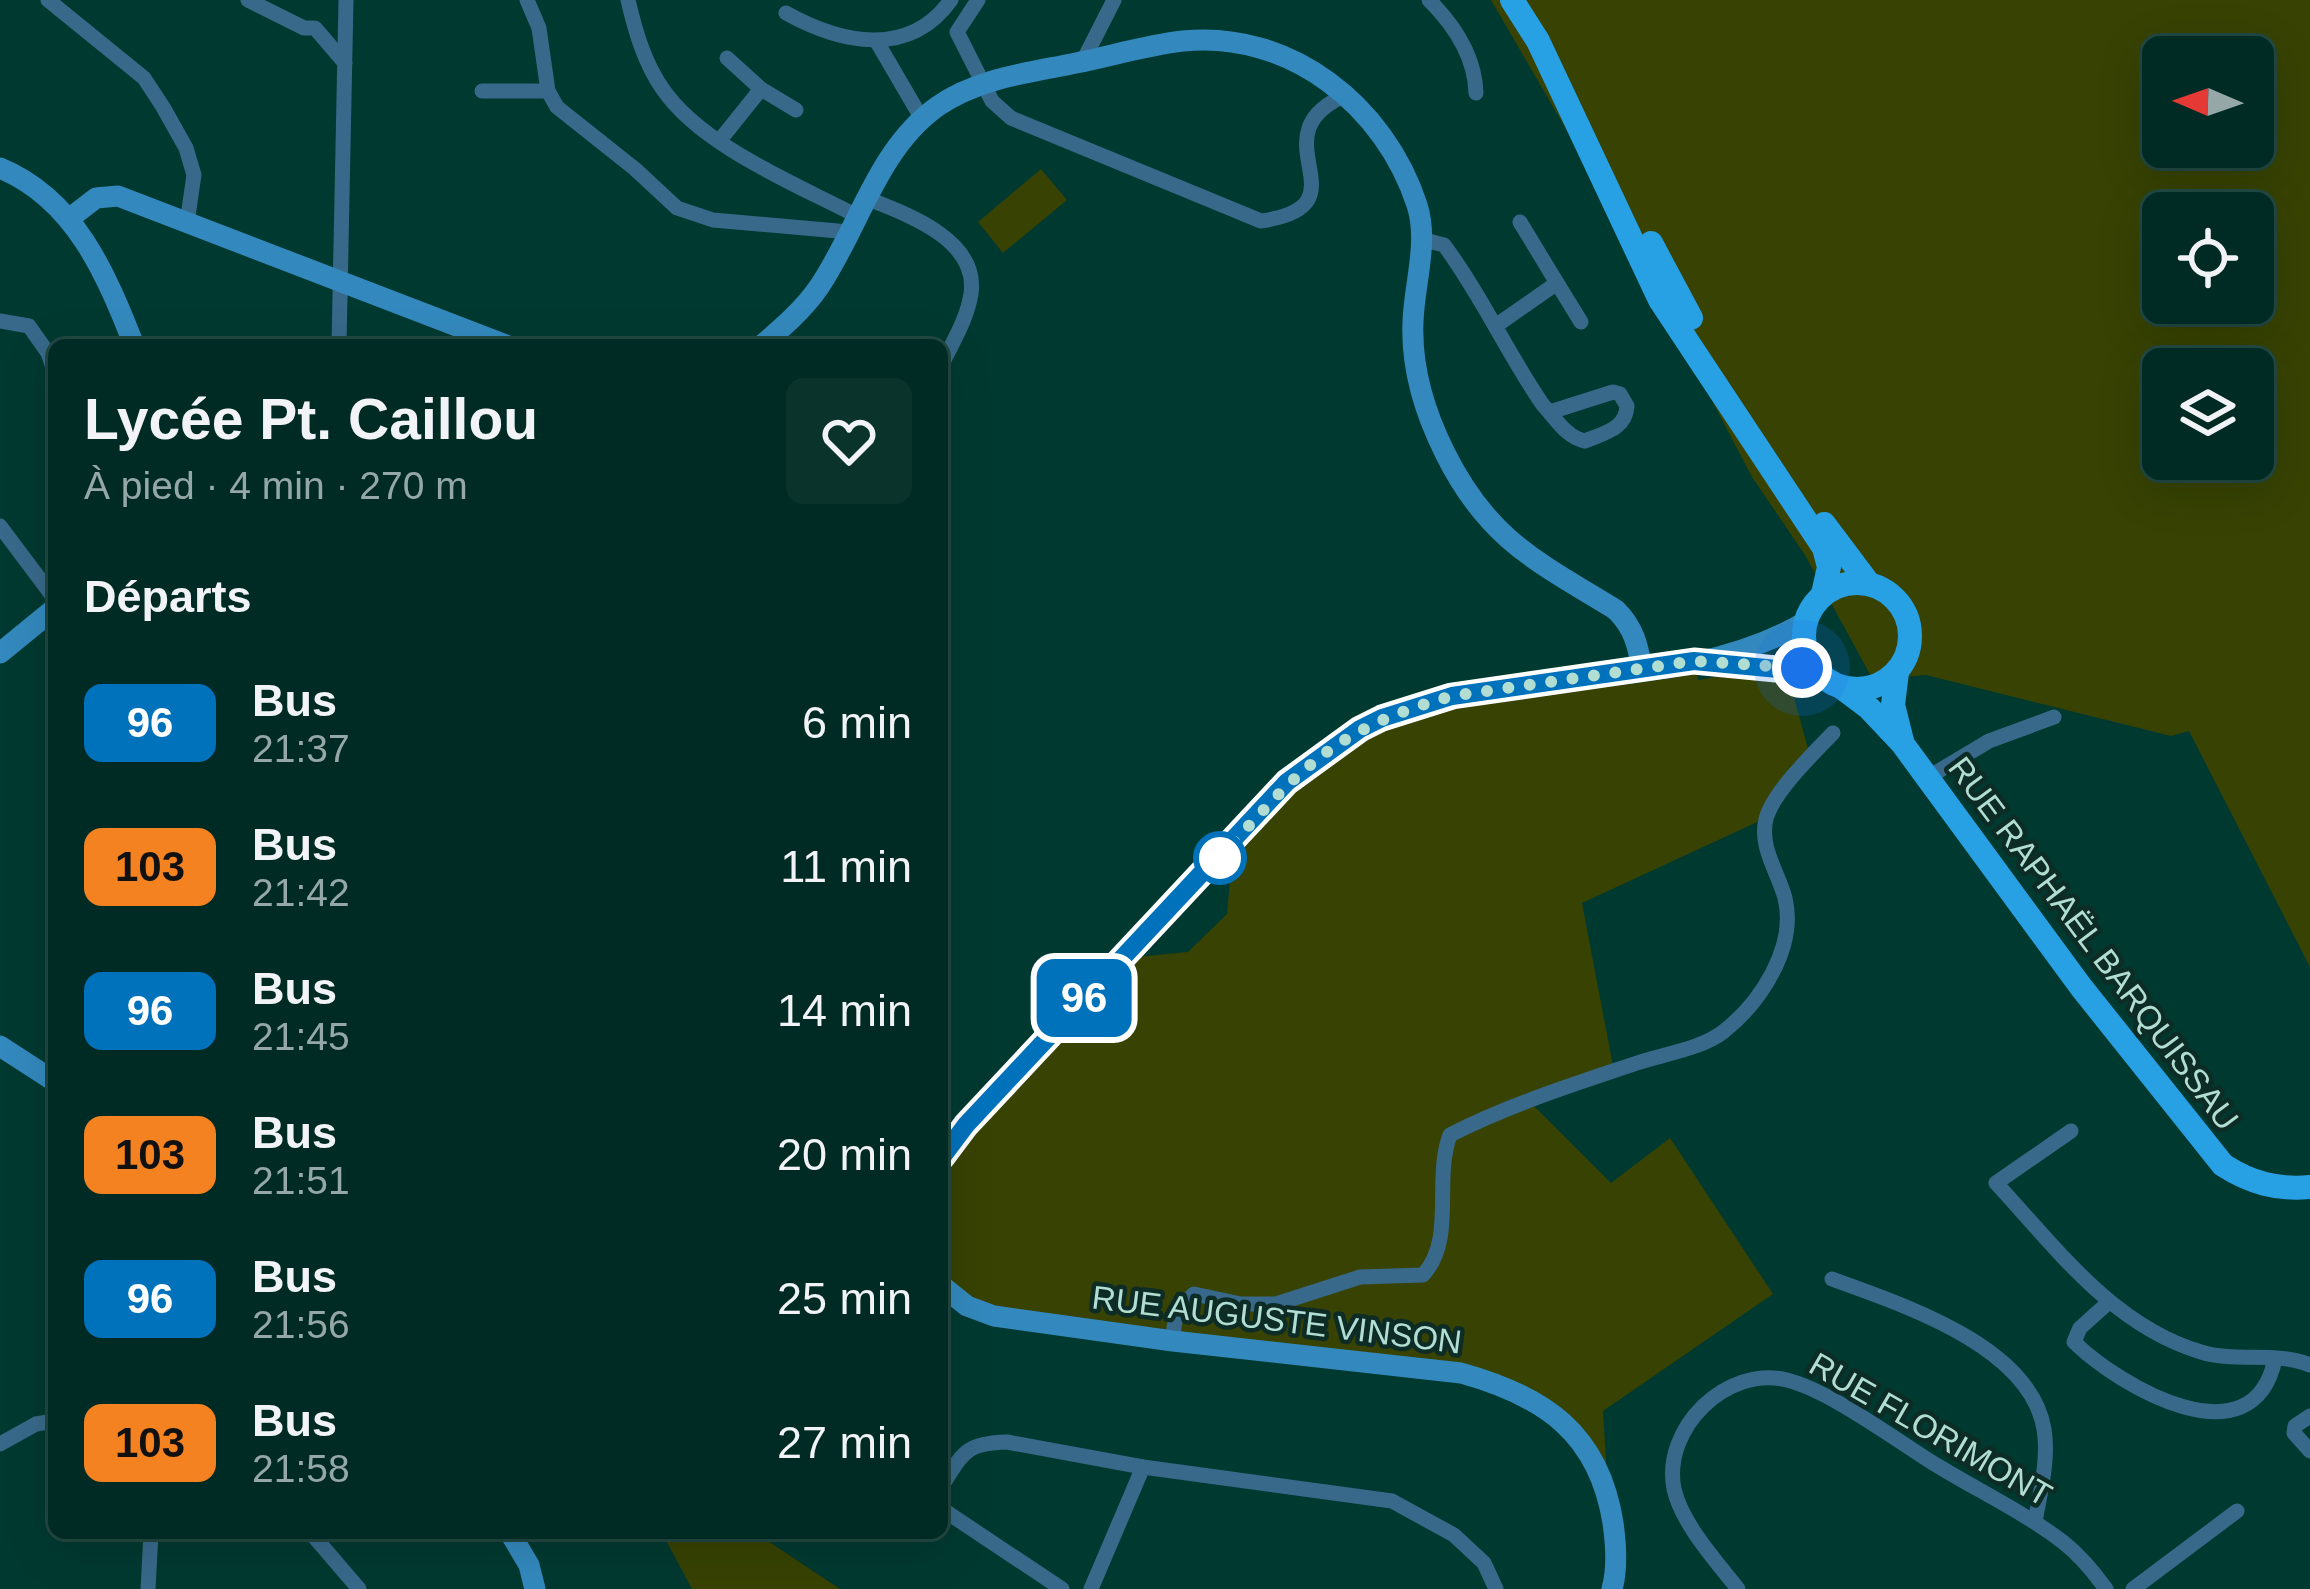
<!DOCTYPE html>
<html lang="fr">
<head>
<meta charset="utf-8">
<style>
	:root { --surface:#002b24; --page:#0a332c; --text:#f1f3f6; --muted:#95a7a6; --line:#224741 }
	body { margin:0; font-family:Arial,sans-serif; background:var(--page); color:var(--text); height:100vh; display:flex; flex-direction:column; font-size:45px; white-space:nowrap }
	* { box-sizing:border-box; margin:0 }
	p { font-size:39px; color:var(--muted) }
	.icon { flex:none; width:66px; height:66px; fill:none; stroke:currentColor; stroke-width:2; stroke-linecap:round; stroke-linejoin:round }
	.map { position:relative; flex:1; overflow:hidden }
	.drawer { position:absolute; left:48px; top:339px; width:900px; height:1200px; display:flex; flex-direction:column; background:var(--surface); border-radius:18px; box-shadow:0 12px 48px #0002,0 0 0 3px var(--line) }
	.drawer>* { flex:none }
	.badge { padding:0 24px; border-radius:18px; font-size:42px; line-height:78px }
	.needle { width:78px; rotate:272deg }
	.controls { position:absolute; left:2142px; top:36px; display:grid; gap:24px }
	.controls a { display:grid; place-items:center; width:132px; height:132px; border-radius:18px; background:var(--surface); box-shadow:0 12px 48px #0002,0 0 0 3px var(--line); font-size:60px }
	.you { position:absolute; width:60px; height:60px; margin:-30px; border:9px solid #fff; border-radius:50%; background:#1a73e8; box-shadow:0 0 0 18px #1a73e833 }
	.map>.badge { position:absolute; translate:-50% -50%; box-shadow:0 0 0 6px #fff }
	h2 { padding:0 36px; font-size:45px; line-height:108px }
	.round { display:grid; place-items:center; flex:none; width:126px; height:126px; border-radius:18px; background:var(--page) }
	.headline { display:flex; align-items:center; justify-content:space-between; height:204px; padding:0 36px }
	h1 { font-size:57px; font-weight:600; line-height:90px }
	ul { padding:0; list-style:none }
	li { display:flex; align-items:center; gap:36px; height:144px; padding:0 36px }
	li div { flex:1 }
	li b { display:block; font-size:45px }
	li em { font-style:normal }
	li .badge { min-width:132px; font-weight:700; text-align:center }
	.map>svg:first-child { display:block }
</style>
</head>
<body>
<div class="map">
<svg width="2310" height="1589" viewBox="0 0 2310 1589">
	<rect width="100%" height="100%" fill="#003930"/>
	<g fill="#374203" fill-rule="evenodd">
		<path d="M1491,0H2310V967L2189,731L2171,736L1926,675L1873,680L1805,555L1752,477L1602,191ZM2163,57H2253V147H2163ZM2163,213H2253V303H2163ZM2163,369H2253V459H2163Z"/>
		<polygon points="1041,169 1067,200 1003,253 978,222"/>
		<polygon points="1694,660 1698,680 1720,676 1789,679 1810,756 1766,818 1582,903 1614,1071 1531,1103 1611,1183 1670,1138 1773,1294 1603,1411 1608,1493 1598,1465 1506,1385 994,1316 942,1286 942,1157 1125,958 1188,952 1227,914 1233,844 1287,782 1382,718"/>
		<polygon points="662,1533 756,1533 840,1589 692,1589"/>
	</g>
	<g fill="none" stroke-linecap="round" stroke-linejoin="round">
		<g stroke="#38698a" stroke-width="15">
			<polyline points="48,0 144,78 163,107 186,148 194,175 187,223"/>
			<polyline points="248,0 304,28 315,28 345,63"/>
			<polyline points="527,0 539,28 548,91 557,107 635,169 677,208 713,220 849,232"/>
			<path d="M628,0C635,30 644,62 662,88C701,146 796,184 857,216"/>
			<path d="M978,0L957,32L992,101L1011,118L1261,221C1372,205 1250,135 1348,94"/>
			<path d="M1429,0C1454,25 1475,56 1476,93"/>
			<path d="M786,13C840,43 909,59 951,0"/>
			<polyline points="877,42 922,119"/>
			<polyline points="1083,61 1114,0"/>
			<polyline points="761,89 796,110"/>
			<polyline points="482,91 548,91"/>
			<polyline points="720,140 761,89 727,58"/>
			<path d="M866,198C906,214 979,239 971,294C967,319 953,342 942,364"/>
			<path d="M1421,239L1444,245C1482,296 1507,353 1543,405C1555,418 1567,438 1585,441C1604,433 1626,429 1627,406L1620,394L1613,392L1550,412"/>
			<polyline points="1557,283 1581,322"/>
			<polyline points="0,321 29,326 48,353 54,371"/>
			<polyline points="1497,325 1557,283 1520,222"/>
			<polyline points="339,345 346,0"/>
			<polyline points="0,526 54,598"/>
			<polyline points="1927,778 1989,741 2054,717"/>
			<path d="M2071,1131L1996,1183C2056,1248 2113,1326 2201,1352C2236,1363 2277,1351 2310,1365"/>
			<path d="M1832,1279C1900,1304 2030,1345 2044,1429C2049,1460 2040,1493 2035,1522"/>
			<path d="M2109,1302L2080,1328L2074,1342C2120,1387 2253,1464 2275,1359"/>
			<path d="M1173,1341C1173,1320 1178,1308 1194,1294L1241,1304H1276L1360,1277L1423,1275C1456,1239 1433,1180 1450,1135C1508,1105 1575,1084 1637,1063C1663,1054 1701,1049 1723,1032C1760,1003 1797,948 1785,898C1778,872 1759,847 1766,819C1773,792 1814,753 1833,733"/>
			<polyline points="2310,1416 2295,1426 2294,1433 2310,1451"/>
			<polyline points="0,1444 36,1424 54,1421"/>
			<path d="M942,1486C963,1453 965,1443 1007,1442L1143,1467L1392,1501L1454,1535L1484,1563L1496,1589"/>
			<polyline points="942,1509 1062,1589"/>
			<polyline points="311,1533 359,1589"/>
			<polyline points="148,1589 151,1533"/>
			<polyline points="1091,1589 1143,1467"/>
			<path d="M1738,1589C1716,1561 1682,1524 1674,1489C1662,1428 1727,1365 1787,1380C1831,1391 1897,1441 1938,1466C1979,1491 2025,1513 2063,1542C2081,1556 2093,1571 2106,1589"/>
			<polyline points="2133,1589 2237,1511"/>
		</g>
		<g stroke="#3389bd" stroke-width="21">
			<path d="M0,168C75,199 106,274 134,345"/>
			<polyline points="70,218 96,198 118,196 506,345"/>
			<path d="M762,345C782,328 804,309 819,287C859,228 877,149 938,106C979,78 1028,73 1076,63C1111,56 1147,45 1183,41C1290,30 1385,106 1417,205C1429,242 1414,285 1413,322C1411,368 1425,413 1445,453C1488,540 1538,562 1616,610C1634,628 1638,645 1642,670"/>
			<polyline points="0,653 54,609"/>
			<polyline points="1724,663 1818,673"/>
			<polyline points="0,1046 54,1081"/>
			<path d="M942,1157L966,1125L1287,782C1318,758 1349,731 1386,716C1518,664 1681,695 1805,622"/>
			<path d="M942,1286L967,1306L994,1316L1173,1341L1461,1373C1544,1396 1599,1433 1613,1523C1616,1544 1618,1568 1612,1589"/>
			<polyline points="510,1533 529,1565 535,1589"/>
		</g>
		<g stroke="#28a1e4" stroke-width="24">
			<polyline points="1512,0 1538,41 1660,300 1824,548 1829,567 1823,594"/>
			<polyline points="1651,243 1691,318"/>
			<polyline points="1824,524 1869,584"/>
			<circle cx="1857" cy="636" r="53"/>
			<polyline points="1897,672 1893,705 1902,741"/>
			<path d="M1841,687L1869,708L1902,743L2081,987L2223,1165C2251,1183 2277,1190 2310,1187"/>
		</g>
	</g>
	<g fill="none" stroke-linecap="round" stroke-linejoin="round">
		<defs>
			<polyline id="line" points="942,1157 966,1125 1287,782 1360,729 1382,718 1452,696 1694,661 1818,673"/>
		</defs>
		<use href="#line" stroke="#fff" stroke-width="27"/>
		<use href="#line" stroke="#0072bc" stroke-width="18"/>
		<path stroke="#b1ddd2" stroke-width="12" stroke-dasharray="0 21.6" d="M1220,858C1299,770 1333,729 1452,696L1694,661L1802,668"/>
	</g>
	<circle fill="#fff" stroke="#0072bc" stroke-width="6" cx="1220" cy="858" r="24"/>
	<g text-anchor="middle" stroke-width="9" stroke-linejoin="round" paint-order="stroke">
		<g font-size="33" fill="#b1ddd2" stroke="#0d2c26">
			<text transform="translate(2094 943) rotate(53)" y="12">RUE RAPHAËL BARQUISSAU</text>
			<text transform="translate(1277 1319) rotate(7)" y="12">RUE AUGUSTE VINSON</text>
			<text transform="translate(1931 1429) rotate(30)" y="12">RUE FLORIMONT</text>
		</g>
	</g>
</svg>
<div class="controls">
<a><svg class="needle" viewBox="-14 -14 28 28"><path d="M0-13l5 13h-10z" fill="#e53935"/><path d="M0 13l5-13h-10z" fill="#95a7a6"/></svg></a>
<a><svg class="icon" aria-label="locate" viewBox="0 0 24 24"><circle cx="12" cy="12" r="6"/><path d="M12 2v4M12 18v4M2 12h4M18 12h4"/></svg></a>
<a><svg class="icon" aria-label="layers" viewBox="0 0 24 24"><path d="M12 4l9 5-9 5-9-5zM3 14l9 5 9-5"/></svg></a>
</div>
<div class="you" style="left:1802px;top:668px"></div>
<b class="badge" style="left:1084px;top:998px;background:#0072bc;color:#fff">96</b>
<section class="drawer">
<div class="headline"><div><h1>Lycée Pt. Caillou</h1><p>À pied · 4 min · 270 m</p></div><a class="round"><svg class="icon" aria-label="heart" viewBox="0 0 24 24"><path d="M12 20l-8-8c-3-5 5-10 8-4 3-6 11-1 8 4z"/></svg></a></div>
<h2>Départs</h2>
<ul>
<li><span class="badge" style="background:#0072bc;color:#fff">96</span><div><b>Bus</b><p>21:37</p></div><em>6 min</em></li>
<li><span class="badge" style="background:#f58220;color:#111">103</span><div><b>Bus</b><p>21:42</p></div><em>11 min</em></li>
<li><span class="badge" style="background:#0072bc;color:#fff">96</span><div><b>Bus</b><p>21:45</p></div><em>14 min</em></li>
<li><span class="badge" style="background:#f58220;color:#111">103</span><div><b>Bus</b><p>21:51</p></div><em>20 min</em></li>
<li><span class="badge" style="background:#0072bc;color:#fff">96</span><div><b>Bus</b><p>21:56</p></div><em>25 min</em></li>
<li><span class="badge" style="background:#f58220;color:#111">103</span><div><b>Bus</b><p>21:58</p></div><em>27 min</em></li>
</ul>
</section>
</div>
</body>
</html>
